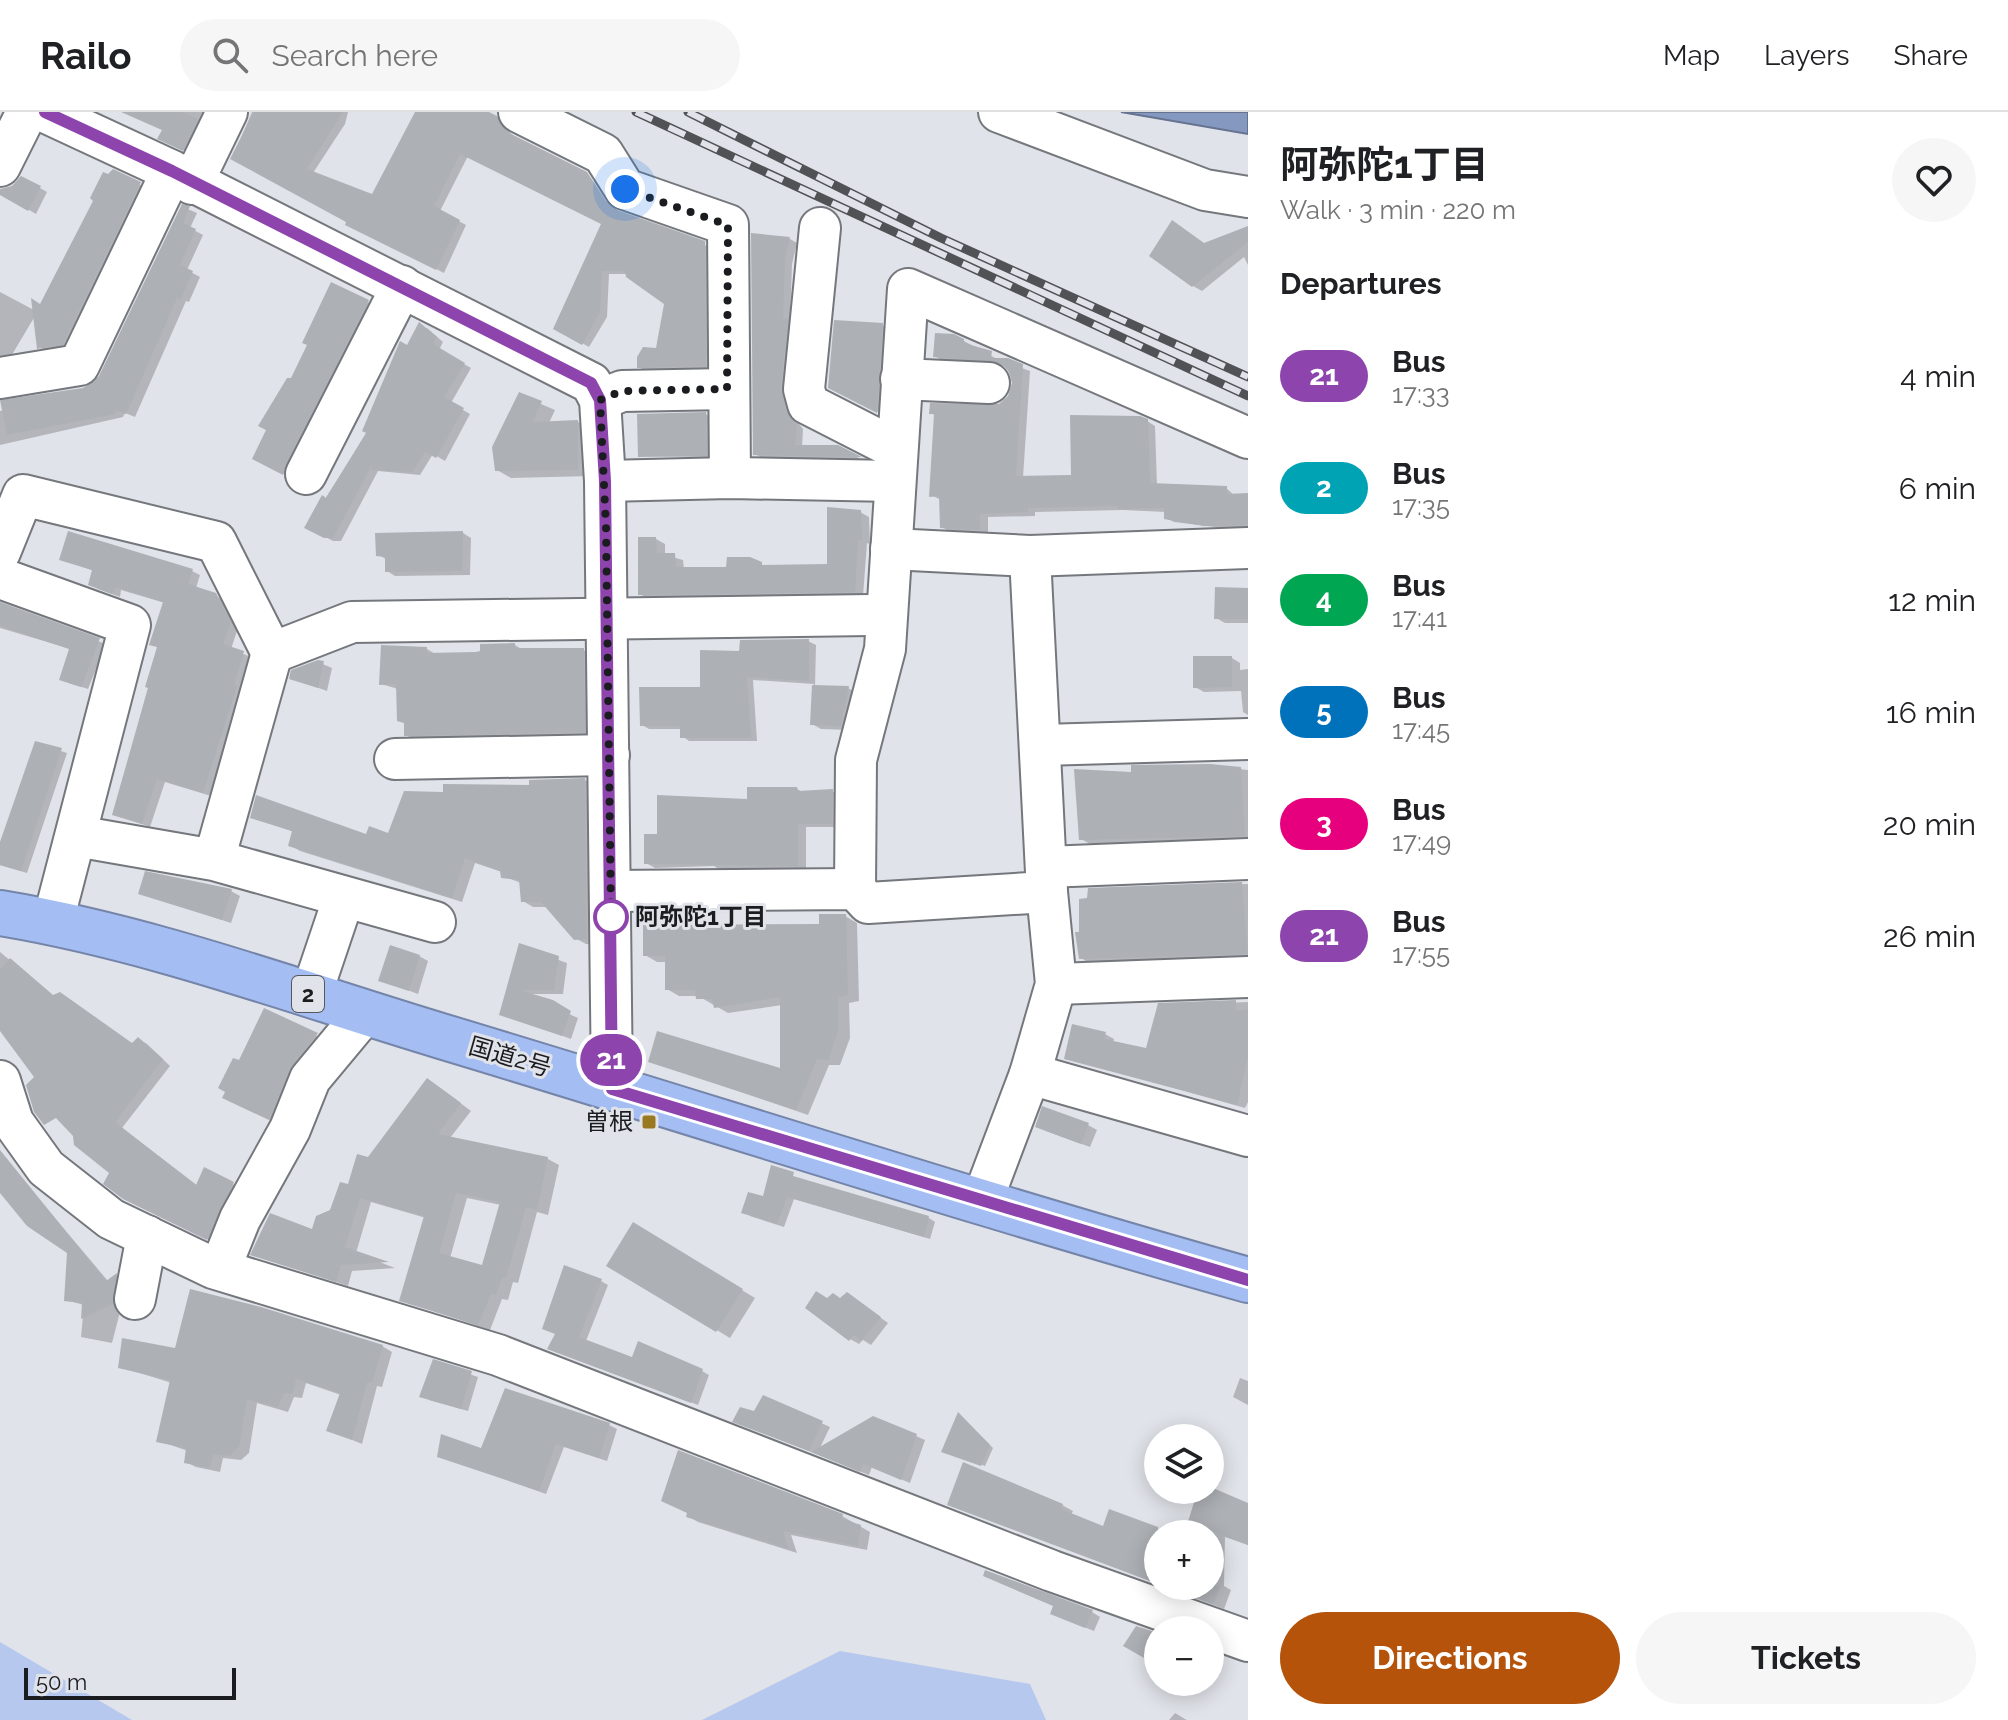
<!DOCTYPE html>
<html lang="en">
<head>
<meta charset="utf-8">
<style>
	:root { --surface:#fff; --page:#f6f6f6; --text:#202124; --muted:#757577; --line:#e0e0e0; --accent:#b45309 }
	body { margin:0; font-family:Raleway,"Noto Sans JP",sans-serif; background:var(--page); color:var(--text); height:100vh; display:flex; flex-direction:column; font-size:30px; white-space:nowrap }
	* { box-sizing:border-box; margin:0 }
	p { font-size:26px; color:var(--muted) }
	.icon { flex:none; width:44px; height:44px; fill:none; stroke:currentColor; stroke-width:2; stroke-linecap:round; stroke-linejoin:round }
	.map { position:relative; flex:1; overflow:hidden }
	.sheet { display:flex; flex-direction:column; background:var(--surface); width:760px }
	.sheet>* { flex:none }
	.badge { padding:0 16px; border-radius:26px; font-size:28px; line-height:52px }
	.fabs { position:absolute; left:1144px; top:1312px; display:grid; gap:16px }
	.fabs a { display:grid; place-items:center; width:80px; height:80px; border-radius:50%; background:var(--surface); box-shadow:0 4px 20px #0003; font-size:40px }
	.scale { position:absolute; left:24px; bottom:20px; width:212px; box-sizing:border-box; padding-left:8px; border:4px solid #1b1c1f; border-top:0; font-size:22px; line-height:28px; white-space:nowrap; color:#1b1c1f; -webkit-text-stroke:6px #e0e3e9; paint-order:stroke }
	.you { position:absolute; width:40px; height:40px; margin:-20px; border:6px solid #fff; border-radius:50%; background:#1a73e8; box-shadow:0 0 0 12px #1a73e833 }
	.map>.badge { position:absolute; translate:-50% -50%; box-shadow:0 0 0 4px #fff }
	h2 { padding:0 32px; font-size:30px; line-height:72px }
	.round { display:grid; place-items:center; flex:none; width:84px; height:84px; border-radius:42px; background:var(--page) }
	.overview { display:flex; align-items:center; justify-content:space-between; height:136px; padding:0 32px }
	h1 { font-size:38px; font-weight:700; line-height:60px }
	.action { display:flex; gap:16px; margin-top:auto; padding:16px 32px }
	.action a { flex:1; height:92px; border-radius:48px; background:var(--accent); color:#fff; font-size:32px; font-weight:700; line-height:92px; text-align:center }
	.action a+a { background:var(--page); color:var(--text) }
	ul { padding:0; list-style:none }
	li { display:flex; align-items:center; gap:24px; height:112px; padding:0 32px }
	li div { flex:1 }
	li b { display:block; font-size:30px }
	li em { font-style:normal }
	li .badge { min-width:88px; font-weight:700; text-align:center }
	header { display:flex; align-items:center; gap:48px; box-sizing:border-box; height:112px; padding:0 40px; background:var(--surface); border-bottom:2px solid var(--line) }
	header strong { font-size:38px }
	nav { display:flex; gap:44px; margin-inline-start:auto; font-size:28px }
	.search { width:560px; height:72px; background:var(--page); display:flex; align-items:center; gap:20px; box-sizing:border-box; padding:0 28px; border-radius:44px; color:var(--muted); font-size:30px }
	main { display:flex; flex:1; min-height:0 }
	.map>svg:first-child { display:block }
</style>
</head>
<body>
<header>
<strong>Railo</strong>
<div class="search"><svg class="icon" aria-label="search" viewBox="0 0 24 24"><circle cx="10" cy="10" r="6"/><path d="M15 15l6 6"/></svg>Search here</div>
<nav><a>Map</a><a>Layers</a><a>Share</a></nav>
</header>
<main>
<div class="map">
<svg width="1248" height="1608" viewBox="0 0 1248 1608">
	<rect width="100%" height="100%" fill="#e0e3e9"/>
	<g fill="#b6c8ee">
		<polygon points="0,1530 132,1608 0,1608"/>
		<polygon points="840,1539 1030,1572 1046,1608 702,1608"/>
	</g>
	<polygon fill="#8598c0" stroke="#657390" stroke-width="2" points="1121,0 1248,0 1248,22"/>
	<g fill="#0003" fill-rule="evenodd">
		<polygon points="123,0 213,0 190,41 167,30 164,18"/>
		<polygon points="252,0 348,0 345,12 313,61 376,87 420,0 484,0 496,5 515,26 609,99 613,97 593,65 620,102 712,136 713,257 646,259 639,255 658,238 667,191 628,162 609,162 607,205 589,235 555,216 604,112 468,44 440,99 466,113 444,161 355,116 349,109 232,47"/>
		<polygon points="113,59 152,79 76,238 51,242 39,235 35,204 10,246 0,247 0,180 34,198 41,194"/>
		<polygon points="40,76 47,80 36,102 0,81"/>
		<polygon points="183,95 197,101 190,116 203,123 187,158 200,165 189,190 186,189 135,305 125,301 123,305 0,333 0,299 84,278 101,265"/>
		<polygon points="1248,116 1248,153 1244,145 1202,179 1193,174 1205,132"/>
		<polygon points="753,124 790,127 797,131 792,152 790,211 794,213 793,304 803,317 802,335 838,335 863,348 762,346 755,342"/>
		<polygon points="368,190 376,195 292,366 263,352 292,268"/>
		<polygon points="882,213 886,215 880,301 829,274"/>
		<polygon points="427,216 443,230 439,238 471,256 451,291 470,302 445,349 433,342 420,363 378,359 341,429 333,429 307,415 368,320 408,235"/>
		<polygon points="964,229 999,248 1030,259 1023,366 1073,365 1147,309 1155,314 1157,373 1226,376 1234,383 1248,383 1248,419 1174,410 1166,406 1166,400 1123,398 1035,400 1035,404 988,405 988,422 950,420 942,415 941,388 931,383 936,304 931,301 1000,294 1010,285 1014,271 1006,254 943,249 935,244"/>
		<polygon points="520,283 555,298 549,311 578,310 591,318 591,364 511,366 497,358"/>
		<polygon points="706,302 710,305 710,345 640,344"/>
		<polygon points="860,400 869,405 870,432 867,431 863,484 648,487 640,482 656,427 665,432 665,443 683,448 684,457 728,457 761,452 767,455 829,454"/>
		<polygon points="463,421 471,426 470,463 395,464 387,459 387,448 378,442"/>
		<polygon points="61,447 192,459 200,463 196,476 224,488 238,516 231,537 251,545 244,580 211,684 165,670 150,715 114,702 159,536 165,491 121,478 120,485 98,477 90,472 94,459"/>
		<polygon points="1248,478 1248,511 1225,511 1216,506"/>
		<polygon points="0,495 106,532 88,577 69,571 71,537 0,516"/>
		<polygon points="808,529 816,533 815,575 848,576 857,581 850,618 821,617 812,612 814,572 753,568 757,629 689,629 682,624 682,617 649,617 642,613 702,577"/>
		<polygon points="515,533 523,538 583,538 594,544 595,625 416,629 406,623 398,577 381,572 427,537 437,543 477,542"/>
		<polygon points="1232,546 1240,551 1240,558 1248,557 1248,603 1243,600 1241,579 1204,580 1195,575"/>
		<polygon points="318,550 332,556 327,579 291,566"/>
		<polygon points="36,631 67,641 27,761 0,753 0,739"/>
		<polygon points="1210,654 1248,658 1248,728 1090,732 1081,727 1133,663"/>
		<polygon points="585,668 595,674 597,832 586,832 575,826 548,795 533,795 523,789 521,771 503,764 502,760 475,751 462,790 300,739 290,733 294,720 252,705 367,725 389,723 444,682"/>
		<polygon points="797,677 804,681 832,679 841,684 840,715 806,715 806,758 722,759 714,754 655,756 646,751 659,724 749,689"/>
		<polygon points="1248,772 1248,846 1089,851 1081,846 1090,778"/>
		<polygon points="231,779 240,784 231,811 140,781"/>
		<polygon points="845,804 857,811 859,889 849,891 850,926 840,953 829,953 808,1003 650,949 782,959 782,893 728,901 698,884 679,884 667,877 667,850 657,850 645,843 821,814"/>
		<polygon points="520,834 567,851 563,882 524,882 578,906 571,927 502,902"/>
		<polygon points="0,840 54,885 132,932 138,927 147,932 170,954 122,1016 198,1074 205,1058 242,1077 216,1131 134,1092 61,987 0,912"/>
		<polygon points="419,844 428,849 418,882 381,868"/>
		<polygon points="1248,890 1248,990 1245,996 1067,946 1105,922 1114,927 1113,931 1147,938 1159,893"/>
		<polygon points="265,899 330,930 283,1014 238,993 240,951"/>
		<path d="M439,975L471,999L450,1026L548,1047L559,1053L548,1103L537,1100L518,1171L513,1170L508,1188L502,1187L490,1218L401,1188L426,1106L371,1090L356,1141L395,1156L352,1159L348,1174L253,1142L314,1119L369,1047ZM467,1086L501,1093L483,1155L450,1146Z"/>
		<polygon points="1088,1013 1097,1018 1090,1035 1046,1019"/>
		<polygon points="11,1054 108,1169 117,1163 122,1167 120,1200 112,1231 81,1225 84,1193 66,1188 69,1140 0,1078 0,1062"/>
		<polygon points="773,1056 800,1068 929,1106 935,1110 930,1127 794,1087 784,1115 750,1104 764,1087"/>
		<polygon points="634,1113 755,1186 730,1226 609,1153"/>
		<polygon points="601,1169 608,1173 586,1229 634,1248 639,1232 702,1259 709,1263 698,1293 556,1240"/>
		<polygon points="828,1188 856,1188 888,1211 871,1233 863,1228 859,1232 850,1227"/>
		<polygon points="382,1234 392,1240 382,1275 377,1274 362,1332 328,1318 341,1283 306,1271 302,1286 294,1285 288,1300 257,1291 249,1341 241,1348 223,1346 220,1360 196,1355 186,1350 188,1339 159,1329 172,1271 120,1255 176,1238"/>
		<polygon points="435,1250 478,1265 468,1299 429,1288"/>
		<polygon points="1240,1266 1248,1269 1248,1293 1233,1285"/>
		<polygon points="764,1285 830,1315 819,1338 916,1324 925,1328 910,1371 872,1355 869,1363 743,1313 755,1301"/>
		<polygon points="962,1305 993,1336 985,1354 947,1341"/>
		<polygon points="609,1313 617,1317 607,1349 564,1335 546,1382 439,1344"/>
		<polygon points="1198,1384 1248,1391 1248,1433 1225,1425 1224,1474 1231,1478 1224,1497 1163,1474 1210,1474 1210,1422 1186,1422"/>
		<polygon points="949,1392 1062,1393 1073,1399 1071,1403 1104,1416 1110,1400 1170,1422 1158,1422 1158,1472"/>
		<polygon points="689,1401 842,1404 870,1420 867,1438 791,1423 797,1441 698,1410 688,1404"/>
		<polygon points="1055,1494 1092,1500 1100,1505 1094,1519 1061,1506"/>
		<polygon points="1175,1601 1185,1607 1187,1608 1169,1608"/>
	</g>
	<g fill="#adb0b5" fill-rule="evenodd">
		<polygon points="121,0 183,0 198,7 183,39 157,27 162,18"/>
		<polygon points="254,0 343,0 307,57 372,82 415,0 489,0 497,4 509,21 587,60 606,89 617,98 705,129 706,254 637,256 637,245 643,235 656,236 664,192 626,165 625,159 602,159 600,200 582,233 553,217 601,112 460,42 434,94 460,108 436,158 345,113 346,110 230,47"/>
		<polygon points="113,57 141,70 63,232 37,237 31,186 40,192 93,89 90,86 103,60 108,62"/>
		<polygon points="21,64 41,74 28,99 0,83 0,77 12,74"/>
		<polygon points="182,92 190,94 183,111 196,117 180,153 193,159 181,187 177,186 126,302 116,298 115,302 7,323 0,288 83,276 99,264"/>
		<polygon points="1172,108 1204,131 1248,114 1248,130 1192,175 1149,144"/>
		<polygon points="751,121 790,125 785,147 783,207 788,207 781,275 786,299 797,312 795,333 838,333 862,345 753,343"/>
		<polygon points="331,170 369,188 286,352 283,363 252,347 266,318 258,314 287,266 291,266 307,233 302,231"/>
		<polygon points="834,208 883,211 877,301 828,276"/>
		<polygon points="419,210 437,225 433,232 465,251 444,285 464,296 436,346 425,340 412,360 372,358 372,353 333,426 324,426 304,416 322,383 326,386 366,321 362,319 400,229 407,233"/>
		<polygon points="935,221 954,222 964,227 964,231 992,239 991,246 1008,246 1023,252 1016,364 1071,363 1070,303 1140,304 1148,307 1150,371 1227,374 1227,382 1248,381 1248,413 1204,414 1164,407 1164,396 1118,397 1118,394 1028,396 1028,400 980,402 980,418 940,416 939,384 929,385 934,302 929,302 930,291 999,292 1008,284 1012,271 1009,260 1001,251 933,245"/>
		<polygon points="519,280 542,289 533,310 578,308 578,358 495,359 492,335"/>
		<polygon points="706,300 707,344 638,345 637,302"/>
		<polygon points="827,395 861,398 862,428 858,428 855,480 638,483 638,425 656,425 657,441 675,441 676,455 726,455 727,445 750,445 762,450 762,453 827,452"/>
		<polygon points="68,419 193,457 188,472 216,481 231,510 223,532 244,539 234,573 237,574 203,681 157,667 142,712 112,703 148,576 145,575 157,535 149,533 163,490 116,475 112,482 88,473 92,458 59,448"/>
		<polygon points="463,419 462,459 385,460 385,445 376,444 375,421"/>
		<polygon points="1215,475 1248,476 1248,507 1214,507"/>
		<polygon points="0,490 100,526 81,575 59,568 69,537 0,514"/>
		<polygon points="809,527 809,569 747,565 751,626 680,626 680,614 640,614 639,575 700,575 700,538 739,539 740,528"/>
		<polygon points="515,531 515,536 584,536 585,620 404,624 404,611 397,609 396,572 379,573 381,533 427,535 427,541 476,540 480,539 480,532"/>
		<polygon points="1193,544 1232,544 1232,575 1193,576"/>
		<polygon points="318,548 324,549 318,576 289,567 291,558"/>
		<polygon points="812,573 849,574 841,614 810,613"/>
		<polygon points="35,629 62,636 21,759 0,753 0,730"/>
		<polygon points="1210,652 1241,655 1245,724 1079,728 1074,657 1131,660 1131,653"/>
		<polygon points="585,666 587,827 574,828 541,790 521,790 519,768 501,766 500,759 465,746 452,786 288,734 292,719 250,706 256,683 366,722 369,714 388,721 404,679 443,680 443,672 529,673 529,668"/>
		<polygon points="747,675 797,675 798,679 833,677 832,712 798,712 798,754 644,752 644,722 657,722 657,683 747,687"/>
		<polygon points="145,759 232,777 222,808 138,782"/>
		<polygon points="1242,770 1248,842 1079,847 1075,820 1079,820 1079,787 1087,786 1088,776"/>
		<polygon points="819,802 846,802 848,883 838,885 838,919 828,948 817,947 796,998 648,950 657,919 780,956 780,885 714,896 712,887 696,887 695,878 665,878 665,844 643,844 643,813 819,812"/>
		<polygon points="519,831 559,844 554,878 519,878 553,888 571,899 562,924 499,903"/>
		<polygon points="390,833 420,843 409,879 378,869"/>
		<polygon points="10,846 53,883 60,880 132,931 138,925 163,947 115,1010 196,1073 204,1055 234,1070 207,1128 123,1087 103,1072 109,1061 74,1033 73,1024 56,1006 44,1013 34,1000 26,973 34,965 0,919 0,858"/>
		<polygon points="1236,888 1236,899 1248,897 1248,944 1237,993 1064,947 1072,912 1106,920 1104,927 1146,936 1158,891"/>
		<polygon points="264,896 318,921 289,958 269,1008 222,986 225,980 218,976 233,946 239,948"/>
		<path d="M427,966L461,991L438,1022L548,1045L537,1098L526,1095L506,1166L502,1165L496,1183L491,1182L478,1213L399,1189L424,1104L360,1086L345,1135L389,1150L341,1153L336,1170L250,1143L270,1101L312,1117L316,1104L330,1098L340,1070L348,1072L357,1042L368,1045ZM456,1081L500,1090L482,1153L439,1141Z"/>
		<polygon points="1042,994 1089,1011 1081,1032 1035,1015"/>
		<polygon points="0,1038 106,1169 117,1161 113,1192 81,1207 82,1191 64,1189 67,1141 27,1114 0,1081"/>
		<polygon points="771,1053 794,1060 793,1064 929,1104 924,1125 787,1085 777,1112 741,1101 748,1080 763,1084"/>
		<polygon points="633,1110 743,1177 716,1220 606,1154"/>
		<polygon points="564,1153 602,1167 579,1225 632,1245 638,1229 703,1257 691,1291 547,1237 555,1222 542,1217"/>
		<polygon points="190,1177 261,1195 383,1233 372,1271 367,1270 352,1328 326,1319 340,1281 296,1267 292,1282 284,1281 278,1295 247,1287 239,1335 230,1344 213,1342 210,1356 184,1351 186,1336 156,1330 170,1268 118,1256 122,1226 175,1236"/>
		<polygon points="816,1179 827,1186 833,1181 840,1186 847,1180 881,1205 861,1229 854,1223 849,1229 805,1196"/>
		<polygon points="433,1247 472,1259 461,1297 419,1285"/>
		<polygon points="505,1276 610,1311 599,1346 556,1332 539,1379 437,1345 441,1322 481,1336"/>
		<polygon points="763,1283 823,1309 809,1339 732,1310 740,1295 754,1299"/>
		<polygon points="958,1300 990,1333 981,1354 941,1340"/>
		<polygon points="873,1304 917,1322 901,1368 863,1352 860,1360 811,1340"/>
		<polygon points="678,1338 843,1402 842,1407 861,1413 858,1434 783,1419 789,1437 686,1405 687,1401 661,1389"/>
		<polygon points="963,1350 1063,1392 1061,1397 1103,1414 1109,1397 1158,1415 1158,1472 947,1393"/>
		<polygon points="1213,1376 1248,1391 1248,1433 1214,1420 1184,1422 1197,1381 1208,1384"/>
		<polygon points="985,1458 1093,1498 1085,1516 1050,1502 1053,1494 983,1464"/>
		<polygon points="1162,1474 1220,1474 1213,1492"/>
		<polygon points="1136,1514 1158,1521 1158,1554 1123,1534"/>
	</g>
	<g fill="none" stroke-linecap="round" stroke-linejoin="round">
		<defs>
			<g id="minor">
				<polyline points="45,0 172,59 591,271 600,288 605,369 612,977"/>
				<polyline points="519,0 603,42 625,77 728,113 730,366"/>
				<polyline points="999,0 1205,78 1248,85"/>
				<polyline points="0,54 27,0"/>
				<polyline points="192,72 227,0"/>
				<polyline points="820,116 804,277 808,292 896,337"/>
				<polyline points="0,266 79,253 172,59"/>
				<polyline points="901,267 989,271"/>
				<polyline points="600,288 622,279 727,277"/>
				<polyline points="306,362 402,174"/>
				<polyline points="605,369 730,366 894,369"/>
				<polyline points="891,437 1030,444 1248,436"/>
				<polyline points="0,440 23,383 216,430 272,541 352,510 871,503"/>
				<polyline points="0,466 130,513 58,790"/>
				<polyline points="1042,633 1248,627"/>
				<polyline points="395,647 609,643"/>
				<polyline points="76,724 214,748 435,810 214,748 272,541"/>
				<polyline points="1046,755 1248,747"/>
				<polyline points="855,777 856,648 885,537 908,177 1248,326"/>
				<polyline points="610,779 855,777 868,791 1047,780"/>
				<polyline points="1056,872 1248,865"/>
				<polyline points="311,883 344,785"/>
				<polyline points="1030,962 1248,1024"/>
				<polyline points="0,969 13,1010 46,1056 111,1107 213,1156 498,1243 1052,1459 1248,1529"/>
				<polyline points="982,1089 1030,962 1056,872 1047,780 1030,444"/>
				<polyline points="220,1157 240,1107 290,1017 310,967 365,901"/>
				<polyline points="135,1187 147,1124"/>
			</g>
			<path id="highway" d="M0,801C151,826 295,880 441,924C710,1005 977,1092 1248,1168"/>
		</defs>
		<use href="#minor" stroke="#74777c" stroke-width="44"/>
		<use href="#highway" stroke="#7485a9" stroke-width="48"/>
		<use href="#minor" stroke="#fff" stroke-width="40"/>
		<use href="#highway" stroke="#a4bef4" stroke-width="44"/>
		<defs>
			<g id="rail">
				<polyline points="636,0 1248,284"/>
				<polyline points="688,0 941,126 1248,265"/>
			</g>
		</defs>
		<use href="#rail" stroke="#505256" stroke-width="9"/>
		<use href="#rail" stroke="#e0e3e9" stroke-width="6" stroke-dasharray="18" stroke-linecap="butt"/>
	</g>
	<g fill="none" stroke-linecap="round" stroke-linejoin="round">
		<defs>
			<polyline id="line" points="45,0 172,59 591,271 600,288 605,369 612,977 1248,1168"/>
		</defs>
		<use href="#line" stroke="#fff" stroke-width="18"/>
		<use href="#line" stroke="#8e44ad" stroke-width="12"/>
		<polyline stroke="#1b1c1f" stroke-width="8" stroke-dasharray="0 14.4" points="611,805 606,415 600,288 622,279 727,277 728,113 625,77"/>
	</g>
	<circle fill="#fff" stroke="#8e44ad" stroke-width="4" cx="611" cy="805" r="16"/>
	<rect fill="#9a7721" stroke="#e0e3e9" stroke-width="3" x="641" y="1002" width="16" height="16" rx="4"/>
	<g text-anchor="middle" stroke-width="6" stroke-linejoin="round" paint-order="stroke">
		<rect fill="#e0e3e9" stroke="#56585c" stroke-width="2" x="292" y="864" width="32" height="36" rx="6"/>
		<g font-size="22" font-weight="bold" fill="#1b1c1f">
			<text x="308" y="890">2</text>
		</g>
		<g font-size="24" font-weight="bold" fill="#1b1c1f" stroke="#e0e3e9" text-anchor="start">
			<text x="635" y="813">阿弥陀1丁目</text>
		</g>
		<g font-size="24" fill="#1b1c1f" stroke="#e0e3e9">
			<text transform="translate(510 945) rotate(16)" y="8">国道2号</text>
		</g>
		<g font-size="24" fill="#1b1c1f" stroke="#e0e3e9" text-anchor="end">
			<text x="633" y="1018">曽根</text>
		</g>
	</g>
</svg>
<div class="fabs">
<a><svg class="icon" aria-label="layers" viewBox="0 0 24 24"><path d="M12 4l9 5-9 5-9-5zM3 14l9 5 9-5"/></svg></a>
<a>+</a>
<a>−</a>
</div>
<div class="scale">50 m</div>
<div class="you" style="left:625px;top:77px"></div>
<b class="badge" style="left:611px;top:948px;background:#8e44ad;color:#fff">21</b>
</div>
<section class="sheet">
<div class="overview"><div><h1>阿弥陀1丁目</h1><p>Walk · 3 min · 220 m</p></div><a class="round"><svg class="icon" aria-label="heart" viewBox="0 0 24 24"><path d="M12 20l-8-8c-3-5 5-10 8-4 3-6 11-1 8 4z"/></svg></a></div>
<h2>Departures</h2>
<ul>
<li><span class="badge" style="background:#8e44ad;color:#fff">21</span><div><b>Bus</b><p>17:33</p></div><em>4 min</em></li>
<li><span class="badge" style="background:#00a3b4;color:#fff">2</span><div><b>Bus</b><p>17:35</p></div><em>6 min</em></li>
<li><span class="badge" style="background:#00a651;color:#fff">4</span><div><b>Bus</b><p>17:41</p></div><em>12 min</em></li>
<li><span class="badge" style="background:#0072bc;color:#fff">5</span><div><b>Bus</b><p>17:45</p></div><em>16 min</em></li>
<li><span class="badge" style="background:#e6007e;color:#fff">3</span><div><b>Bus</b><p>17:49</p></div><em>20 min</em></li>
<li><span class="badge" style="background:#8e44ad;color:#fff">21</span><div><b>Bus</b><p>17:55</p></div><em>26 min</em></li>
</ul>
<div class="action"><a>Directions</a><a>Tickets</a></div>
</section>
</main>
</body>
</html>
